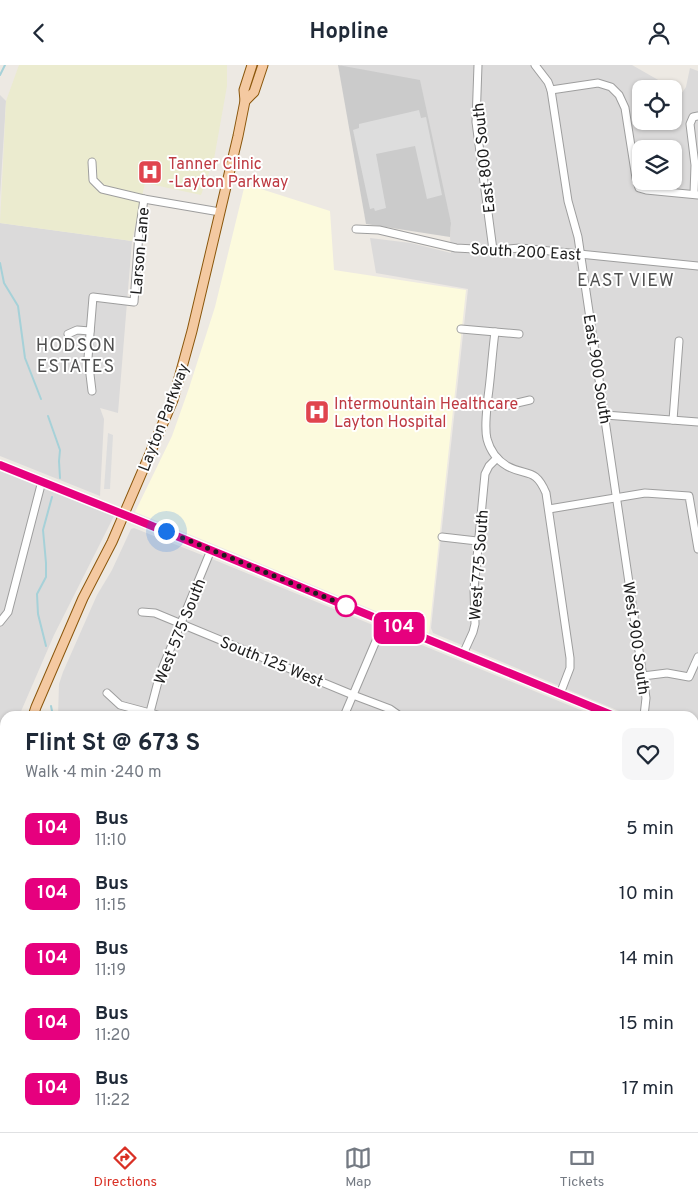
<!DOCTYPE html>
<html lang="en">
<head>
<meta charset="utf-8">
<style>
	:root { --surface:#fff; --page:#f6f6f7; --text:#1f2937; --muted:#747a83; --line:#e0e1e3; --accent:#d93025 }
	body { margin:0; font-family:Overpass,sans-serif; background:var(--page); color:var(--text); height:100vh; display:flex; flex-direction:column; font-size:19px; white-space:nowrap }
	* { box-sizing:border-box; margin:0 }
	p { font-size:16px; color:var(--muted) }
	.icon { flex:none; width:28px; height:28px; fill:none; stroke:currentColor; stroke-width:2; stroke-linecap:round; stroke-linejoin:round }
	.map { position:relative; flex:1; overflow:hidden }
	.details { position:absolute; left:0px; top:646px; width:699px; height:421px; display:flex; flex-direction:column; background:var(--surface); border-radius:15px 15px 0 0; box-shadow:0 1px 4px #0004 }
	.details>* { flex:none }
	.badge { padding:0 10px; border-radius:8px; font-size:18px; line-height:32px }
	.fabs { position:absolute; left:632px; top:15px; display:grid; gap:10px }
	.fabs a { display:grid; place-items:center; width:50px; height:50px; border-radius:10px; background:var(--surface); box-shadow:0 1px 4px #0004; font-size:25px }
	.you { position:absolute; width:25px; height:25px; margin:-12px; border:4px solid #fff; border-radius:50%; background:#1a73e8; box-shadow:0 0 0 8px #1a73e833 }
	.map>.badge { position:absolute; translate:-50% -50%; box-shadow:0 0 0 2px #fff }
	.round { display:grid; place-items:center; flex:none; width:52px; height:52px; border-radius:10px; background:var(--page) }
	.overview { display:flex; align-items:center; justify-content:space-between; height:85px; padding:0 25px }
	h1 { font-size:24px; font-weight:700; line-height:38px }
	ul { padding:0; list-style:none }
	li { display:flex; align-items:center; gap:15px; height:65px; padding:0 25px }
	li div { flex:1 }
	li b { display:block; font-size:19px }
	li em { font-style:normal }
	li .badge { min-width:55px; font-weight:700; text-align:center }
	header { display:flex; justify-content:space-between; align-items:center; height:65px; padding:0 25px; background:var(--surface); font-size:22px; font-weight:700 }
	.tabs { display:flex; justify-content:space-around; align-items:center; height:70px; border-top:1px solid var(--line); background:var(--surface); font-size:14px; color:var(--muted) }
	.tabs a { display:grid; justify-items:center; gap:2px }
	.tabs .current { color:var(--accent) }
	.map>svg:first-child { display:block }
</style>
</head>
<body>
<header><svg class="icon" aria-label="back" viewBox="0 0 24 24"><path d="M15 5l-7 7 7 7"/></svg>Hopline<svg class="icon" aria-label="person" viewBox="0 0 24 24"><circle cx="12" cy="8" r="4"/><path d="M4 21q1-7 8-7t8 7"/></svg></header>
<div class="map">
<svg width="698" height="1067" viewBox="0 0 698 1067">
	<rect width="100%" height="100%" fill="#ede9e3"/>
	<g fill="#dbdada" fill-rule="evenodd">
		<path d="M340,0H632L674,24H641V56H674V24L679,32L686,22L690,3L698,6V679L694,677V651H631L433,568L431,563L468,224L376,208L370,173L411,178L451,188L450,172L451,157ZM641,84H674V116H641Z"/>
		<polygon points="0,30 6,36 0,131"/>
		<polygon points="0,158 132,176 118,348 100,343 104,354 100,431 0,391"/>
		<polygon points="0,404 114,451 54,570 19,651 5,651 5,714 0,739"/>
		<polygon points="134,463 217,496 595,651 58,651 59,619 63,607 97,530 112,505 131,464"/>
		<polygon points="698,697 698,1030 694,1029 694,725"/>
		<polygon points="5,830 5,900 0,900 0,854"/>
		<polygon points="0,921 5,922 5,1062 144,1062 144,1067 0,1067"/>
		<polygon points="694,1045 698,1046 698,1067 162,1067 161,1063 694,1062"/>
	</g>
	<polygon fill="#fcfadd" points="245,119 330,146 334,205 466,225 429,568 135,447 172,371 189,323 215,242"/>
	<polygon fill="#cbcbcb" points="338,0 420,15 451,158 450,172 366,159"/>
	<polygon fill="#ebebcf" points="19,0 227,0 227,21 214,94 201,130 145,118 132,176 0,158 6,36"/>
	<g fill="#ddd">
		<polygon points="419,45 421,53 426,52 442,130 427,134 415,81 376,89 386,143 375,146 374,143 370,144 353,65 359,63 359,59"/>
		<polygon points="108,368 113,370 110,424 104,424"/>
	</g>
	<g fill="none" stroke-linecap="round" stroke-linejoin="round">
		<g stroke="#a6d1d8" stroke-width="2">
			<polyline points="0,10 5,0"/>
			<polyline points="0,198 4,218 18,241 25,293 41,334"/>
			<polyline points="48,351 60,385 59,396 60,413"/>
			<polyline points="46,581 38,549 37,529 46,512 46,498 43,465 52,432"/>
			<polyline points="51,641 53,651"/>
			<polyline points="152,1062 153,1067"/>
		</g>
		<defs>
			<g id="minor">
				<polyline points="478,0 476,57 493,185"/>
				<polyline points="535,0 548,17 551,25 568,136 578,172 646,633 644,651"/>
				<polyline points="551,25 598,18 611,22 619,30 625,43 636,113 639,123 646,125 698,130"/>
				<polyline points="92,97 93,115 102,124 144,134 220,147"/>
				<polyline points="694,129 695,100 690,59 693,52 698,51"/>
				<polyline points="356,164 379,165 456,183 493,185 520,183 698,201"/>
				<polyline points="461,264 519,269"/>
				<path d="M495,267C492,289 491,311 488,332C487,345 484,361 487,374C490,385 497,395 507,401C527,412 535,402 546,428L570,593V603L560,629"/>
				<polyline points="68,269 77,265 90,266"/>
				<polyline points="92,326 88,293 93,232 134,237 139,168 144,134"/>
				<polyline points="488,341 504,341 530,335"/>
				<polyline points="605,350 698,357"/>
				<polyline points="673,355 679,276"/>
				<polyline points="0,400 135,454 614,651"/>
				<polyline points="549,444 645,428 689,431 698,484"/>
				<polyline points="442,472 477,476"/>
				<polyline points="142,547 155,548 353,630 390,644 400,651"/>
				<polyline points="0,557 8,547 42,416"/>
				<polyline points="463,589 473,567 475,559 474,524 485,409 489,401 497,393"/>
				<polyline points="643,611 667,608 689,612 698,592"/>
				<polyline points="107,628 120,640 161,651"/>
				<polyline points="149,651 160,609 211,485"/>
				<polyline points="344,651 384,557"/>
				<polyline points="694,690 695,684"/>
				<polyline points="0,856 5,857"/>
				<polyline points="0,1021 5,1007"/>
				<polyline points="0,1039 5,1042"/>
				<polyline points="40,1062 47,1067"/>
				<polyline points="112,1067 112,1062"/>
				<polyline points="198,1067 199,1062"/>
				<polyline points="640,1067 641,1062"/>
			</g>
			<g id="major">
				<polyline points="245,36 254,27 263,0"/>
				<polyline points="33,651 36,642 83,533 112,477 173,335 192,266 238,71 245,36 244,25 252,0"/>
				<polyline points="0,802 5,778"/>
			</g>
		</defs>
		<use href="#minor" stroke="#9e9e9e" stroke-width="9"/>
		<use href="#major" stroke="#8a560b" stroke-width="11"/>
		<use href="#minor" stroke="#fff" stroke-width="7"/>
		<use href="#major" stroke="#f4c9a1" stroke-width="9"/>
	</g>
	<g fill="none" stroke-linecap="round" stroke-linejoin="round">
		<defs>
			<polyline id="line" points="0,400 135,454 614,651"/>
		</defs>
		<use href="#line" stroke="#fff" stroke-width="11"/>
		<use href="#line" stroke="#e6007e" stroke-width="8"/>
		<polyline stroke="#1d1d1d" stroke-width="5" stroke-dasharray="0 9" points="166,466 349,542 346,541"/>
	</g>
	<defs>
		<symbol id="hospital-square" viewBox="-11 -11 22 22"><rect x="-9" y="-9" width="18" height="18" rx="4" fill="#e0444e" stroke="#fff"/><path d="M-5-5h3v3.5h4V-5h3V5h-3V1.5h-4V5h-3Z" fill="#fff"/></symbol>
	</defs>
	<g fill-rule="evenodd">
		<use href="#hospital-square" x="136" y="93" width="28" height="28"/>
		<use href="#hospital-square" x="303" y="333" width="28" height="28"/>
	</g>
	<circle fill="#fff" stroke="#e6007e" stroke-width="2.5" cx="346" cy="541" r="10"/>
	<g text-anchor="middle" stroke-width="4" stroke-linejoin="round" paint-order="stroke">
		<g font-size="16" fill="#1d1d1d" stroke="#fff">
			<text transform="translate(483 93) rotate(-96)" y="6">East 800 South</text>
			<text transform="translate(139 186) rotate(-85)" y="6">Larson Lane</text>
			<text transform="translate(526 186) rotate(3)" y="6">South 200 East</text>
			<text transform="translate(598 304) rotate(81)" y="6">East 900 South</text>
			<text transform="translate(163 352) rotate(-69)" y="6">Layton Parkway</text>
			<text transform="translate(478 500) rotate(-86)" y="6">West 775 South</text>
			<text transform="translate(179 566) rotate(-68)" y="6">West 575 South</text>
			<text transform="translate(637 573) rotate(82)" y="6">West 900 South</text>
			<text transform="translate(272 596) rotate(22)" y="6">South 125 West</text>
		</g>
		<g font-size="16" fill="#be3a42" stroke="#fff" text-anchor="start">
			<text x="168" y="104">Tanner Clinic<tspan x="168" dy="18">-Layton Parkway</tspan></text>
			<text x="334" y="344">Intermountain Healthcare<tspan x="334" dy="18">Layton Hospital</tspan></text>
		</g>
		<g font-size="18" letter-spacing="1" fill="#505050" stroke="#fff">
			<text x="626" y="221">EAST VIEW</text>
			<text x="76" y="286">HODSON<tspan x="76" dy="21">ESTATES</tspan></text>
		</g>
	</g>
</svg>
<div class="fabs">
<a><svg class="icon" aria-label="locate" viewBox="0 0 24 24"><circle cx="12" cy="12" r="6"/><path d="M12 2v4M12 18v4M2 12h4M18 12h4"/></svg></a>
<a><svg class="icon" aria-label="layers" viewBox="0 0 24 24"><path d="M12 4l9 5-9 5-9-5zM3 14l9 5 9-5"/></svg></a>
</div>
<div class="you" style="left:166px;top:466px"></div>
<b class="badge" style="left:399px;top:563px;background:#e6007e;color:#fff">104</b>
<section class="details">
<div class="overview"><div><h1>Flint St @ 673 S</h1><p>Walk · 4 min · 240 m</p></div><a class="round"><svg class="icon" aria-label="heart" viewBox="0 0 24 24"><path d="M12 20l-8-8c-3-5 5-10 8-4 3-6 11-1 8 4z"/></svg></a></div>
<ul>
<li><span class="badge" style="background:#e6007e;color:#fff">104</span><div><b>Bus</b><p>11:10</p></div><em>5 min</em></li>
<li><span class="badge" style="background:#e6007e;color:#fff">104</span><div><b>Bus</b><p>11:15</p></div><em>10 min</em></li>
<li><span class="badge" style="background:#e6007e;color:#fff">104</span><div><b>Bus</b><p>11:19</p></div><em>14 min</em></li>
<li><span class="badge" style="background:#e6007e;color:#fff">104</span><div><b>Bus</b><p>11:20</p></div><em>15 min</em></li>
<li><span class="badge" style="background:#e6007e;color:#fff">104</span><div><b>Bus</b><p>11:22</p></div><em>17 min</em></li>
</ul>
</section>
</div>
<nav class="tabs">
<a class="current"><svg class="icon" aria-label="directions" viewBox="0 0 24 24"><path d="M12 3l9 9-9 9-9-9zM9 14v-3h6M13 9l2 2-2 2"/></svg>Directions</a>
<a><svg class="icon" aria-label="map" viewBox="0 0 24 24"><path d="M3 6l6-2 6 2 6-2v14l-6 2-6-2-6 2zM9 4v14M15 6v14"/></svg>Map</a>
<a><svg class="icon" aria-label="tickets" viewBox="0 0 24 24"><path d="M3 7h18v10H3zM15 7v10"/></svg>Tickets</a>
</nav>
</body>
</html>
